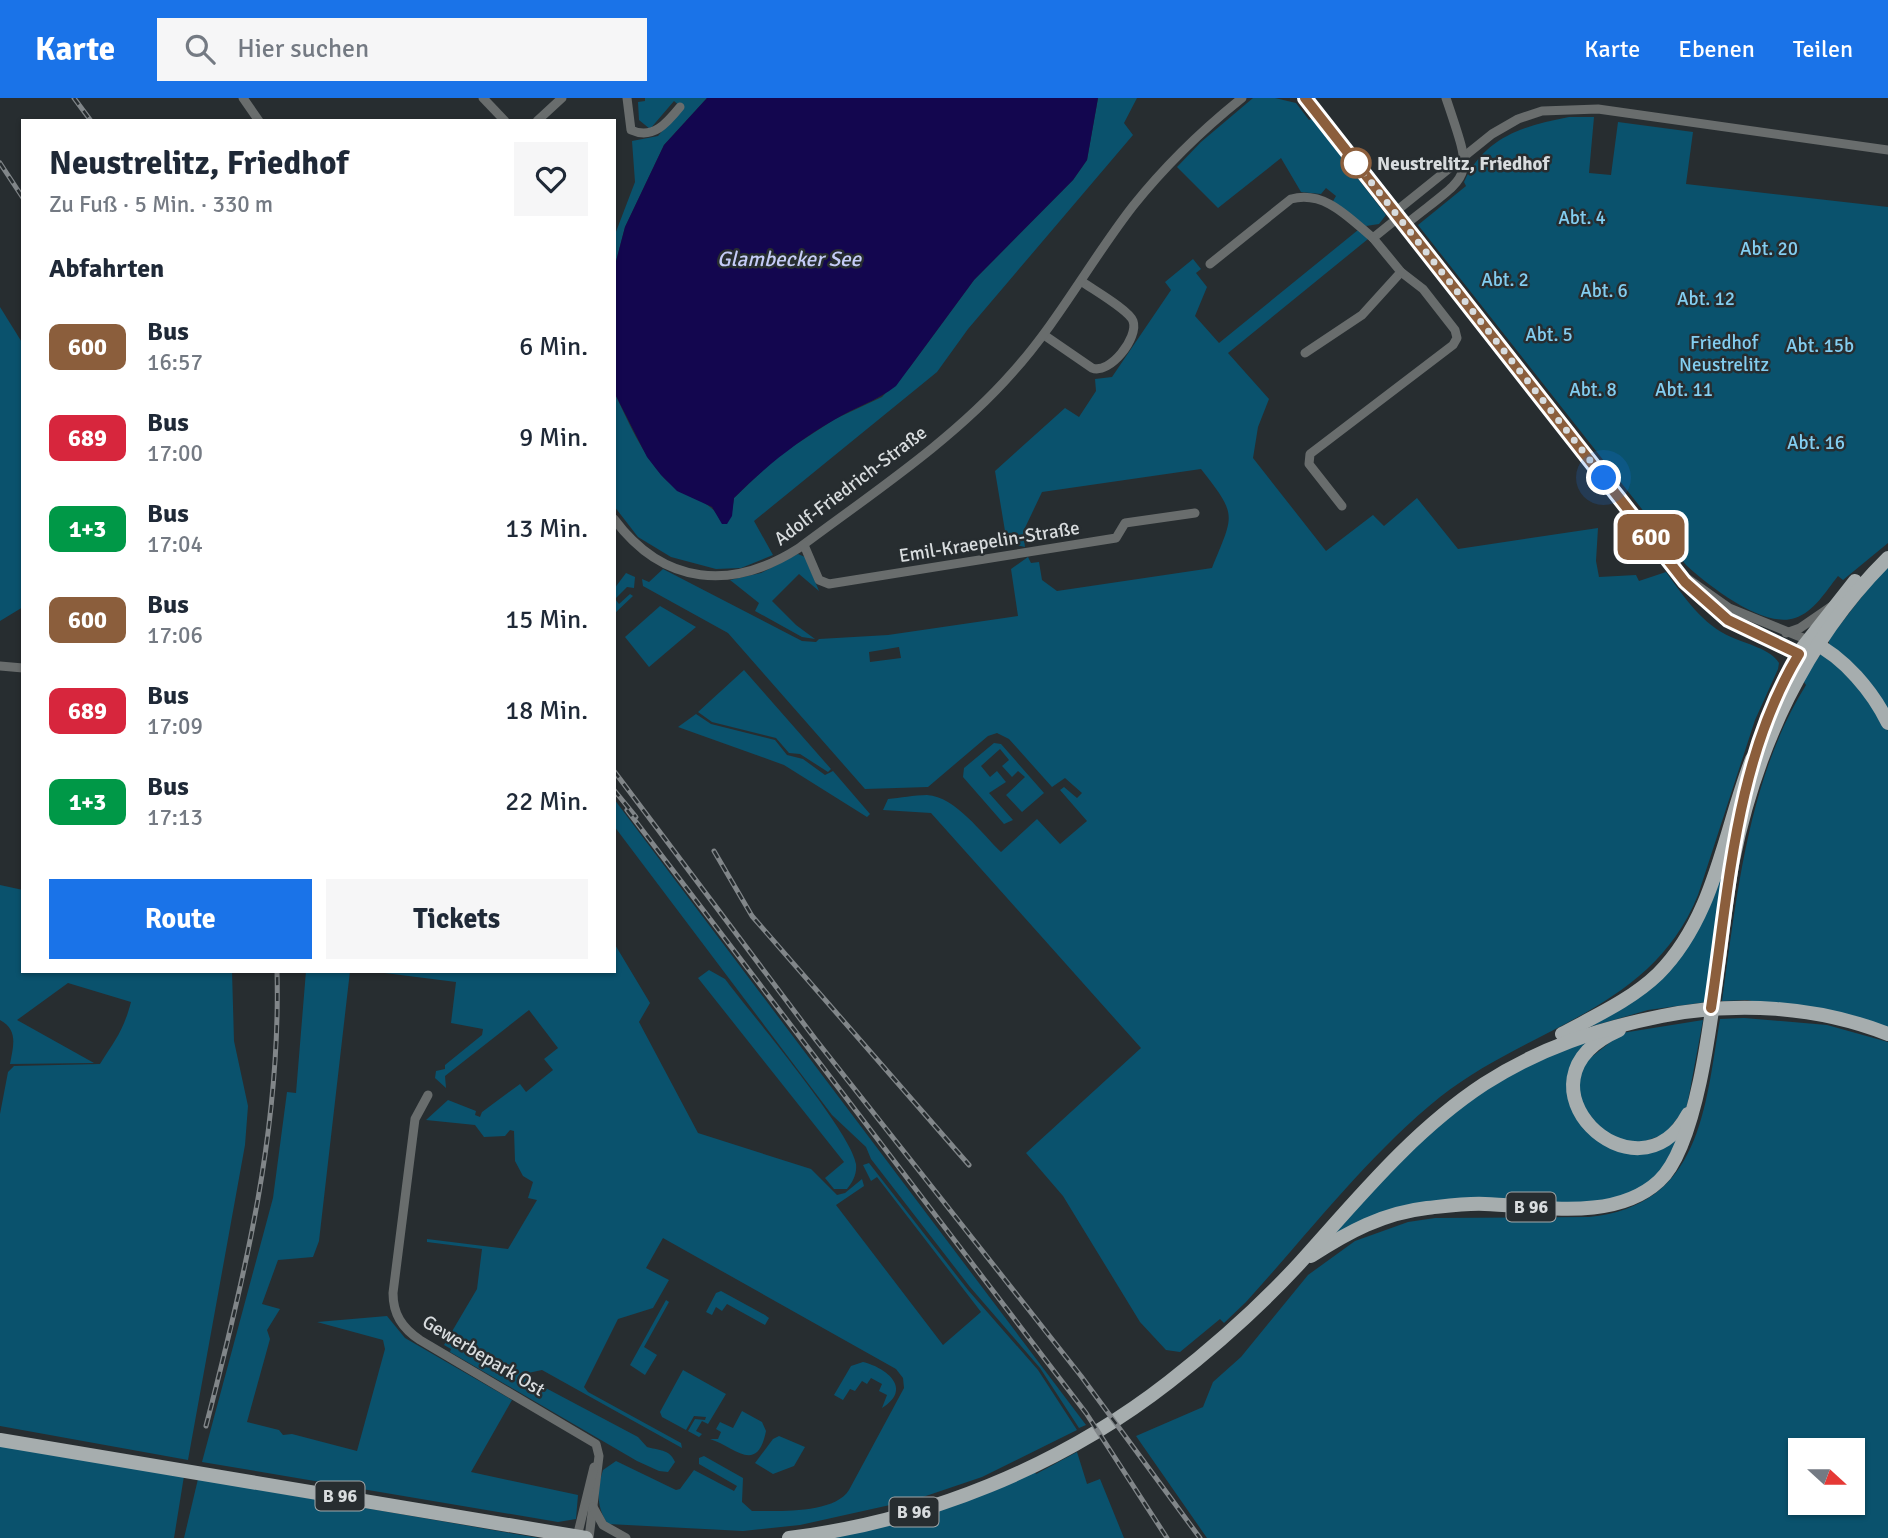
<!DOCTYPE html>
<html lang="de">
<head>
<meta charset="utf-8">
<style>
	:root { --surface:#fff; --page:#f6f6f7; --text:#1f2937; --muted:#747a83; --accent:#1a73e8 }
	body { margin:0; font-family:Signika,sans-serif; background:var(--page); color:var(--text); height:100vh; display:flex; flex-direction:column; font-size:26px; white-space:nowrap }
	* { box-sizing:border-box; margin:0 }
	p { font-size:23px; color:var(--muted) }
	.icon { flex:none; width:38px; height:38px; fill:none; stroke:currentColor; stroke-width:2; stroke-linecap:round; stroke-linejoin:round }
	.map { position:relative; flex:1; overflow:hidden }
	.sheet { position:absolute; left:21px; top:21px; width:595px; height:854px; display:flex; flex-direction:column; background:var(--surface); border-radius:0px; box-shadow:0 2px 5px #0004 }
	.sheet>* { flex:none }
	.badge { padding:0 14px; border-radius:10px; font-size:24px; line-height:46px }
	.needle { width:46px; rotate:111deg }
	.buttons { position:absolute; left:1788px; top:1340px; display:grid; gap:14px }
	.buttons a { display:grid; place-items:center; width:77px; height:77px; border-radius:0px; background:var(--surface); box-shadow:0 2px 5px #0004; font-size:35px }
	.you { position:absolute; width:35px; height:35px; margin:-18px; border:5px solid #fff; border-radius:50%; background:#1a73e8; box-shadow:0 0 0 10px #1a73e833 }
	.map>.badge { position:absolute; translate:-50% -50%; box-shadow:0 0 0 4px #fff }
	h2 { padding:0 28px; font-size:26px; line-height:63px }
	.round { display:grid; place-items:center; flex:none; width:74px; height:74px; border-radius:0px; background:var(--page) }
	.head { display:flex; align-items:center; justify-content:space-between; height:119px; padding:0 28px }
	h1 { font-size:33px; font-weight:800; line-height:52px }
	.cta { display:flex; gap:14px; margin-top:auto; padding:14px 28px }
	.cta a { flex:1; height:80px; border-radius:0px; background:var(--accent); color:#fff; font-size:28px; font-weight:800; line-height:80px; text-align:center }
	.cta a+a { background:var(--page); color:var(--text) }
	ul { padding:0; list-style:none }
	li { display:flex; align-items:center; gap:21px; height:91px; padding:0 28px }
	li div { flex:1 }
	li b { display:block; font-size:26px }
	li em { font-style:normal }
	li .badge { min-width:77px; font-weight:700; text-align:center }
	header { display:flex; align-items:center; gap:42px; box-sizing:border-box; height:98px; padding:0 35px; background:var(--accent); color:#fff }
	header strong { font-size:33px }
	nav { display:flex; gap:38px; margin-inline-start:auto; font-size:24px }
	.search { width:490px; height:63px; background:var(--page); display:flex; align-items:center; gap:18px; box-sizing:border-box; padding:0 24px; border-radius:0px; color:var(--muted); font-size:26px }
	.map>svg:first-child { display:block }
</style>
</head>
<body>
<header>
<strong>Karte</strong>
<div class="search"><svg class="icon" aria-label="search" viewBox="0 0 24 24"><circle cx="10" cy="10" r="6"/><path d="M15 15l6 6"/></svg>Hier suchen</div>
<nav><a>Karte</a><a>Ebenen</a><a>Teilen</a></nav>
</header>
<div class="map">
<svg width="1888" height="1440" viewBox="0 0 1888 1440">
	<rect width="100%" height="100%" fill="#272d30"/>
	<g fill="#0a526d" fill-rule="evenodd">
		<polygon points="645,0 707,0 664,47 625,129 614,171 614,139 635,84 632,43 658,38 682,10 674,3 650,31 639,22 638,4 645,3"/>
		<path d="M1098,0H1137L1124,25L1133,37L968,231L937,274L754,423L773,457L741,470L716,471L671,459L638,439L614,408V294C628,323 642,356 664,380C680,397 712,401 720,422L732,413L734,400L778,358L835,321L882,299L910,269L974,182L1073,82L1087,62Z"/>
		<polygon points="1253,0 1275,0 1296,5 1309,22 1312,21 1386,117 1379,126 1366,128 1333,103 1336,98 1326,90 1321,96 1301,94 1281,60 1218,110 1177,69 1201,44"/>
		<path d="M1569,19H1594L1589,75L1611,77L1618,24L1693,34L1686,86L1888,109V445L1843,482L1838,478C1826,493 1814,514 1795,520C1763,531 1708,487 1686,467L1418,127L1466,88L1464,84C1485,39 1523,28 1569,19Z"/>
		<path d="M1358,132L1368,141L1228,255L1269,301L1258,329L1253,360L1326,453L1373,417L1384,428L1417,400L1458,451L1598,430L1596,463L1599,479L1636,477L1639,483L1666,474C1684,499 1703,527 1731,539C1746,546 1771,551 1779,565L1778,571L1755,622L1698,797C1651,913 1532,927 1440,999C1370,1055 1307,1137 1246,1204L1224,1225L1220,1221L1180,1254L1166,1252L1140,1224L1063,1098L1026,1055L1141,950L931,715L883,712L888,701C900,700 914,697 927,697C956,699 981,735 1001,754L1037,721L1060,746L1087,723L1060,692L1064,689L1077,700L1082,695L1065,680L1052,689L1009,641L997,635L988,638L928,689L865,691L728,535L643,488L642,481L649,484L663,471L802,543L816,544L819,541L888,537L1018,518L1011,471L1028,459L1031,465L1039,464L1042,482L1057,493L1212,470C1234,416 1238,418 1201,371L1042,394L1023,434L1025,449L1007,445L995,373L1065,310L1079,319L1096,293L1095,281L1112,279L1171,192L1165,184L1193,161L1201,171L1196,175L1207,189L1195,218L1219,245ZM899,549L901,560L870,564L869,554Z"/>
		<polygon points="0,209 23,246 23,509 0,523"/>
		<polygon points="798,456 805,459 819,493 799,476 772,503 796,527 815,541 802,539 755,513 759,505 730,482 761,475"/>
		<polygon points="1888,465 1888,615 1829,547 1829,541"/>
		<polygon points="626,475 635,479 634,490 627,489 615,501 619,506 630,496 633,498 614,516 614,491"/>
		<polygon points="660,508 696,529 649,569 625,539"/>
		<path d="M1821,556C1849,576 1873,601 1888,633V931L1747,902L1722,903C1737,797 1748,680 1806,587L1802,581Z"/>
		<polygon points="744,572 831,671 828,674 800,656 789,655 776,640 712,624 698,614"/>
		<polygon points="696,616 711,626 775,642 787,657 803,661 825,677 833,673 870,716 867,719 784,667 678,629"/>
		<polygon points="994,645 1001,646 1044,695 1022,714 1006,697 1025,679 1018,673 1012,679 1002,668 1009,662 1000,651 981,668 990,679 997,673 1006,684 989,695 1013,722 1004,726 963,679 964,670"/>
		<polygon points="614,701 1086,1327 1079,1330 1040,1270 970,1189 871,1061 866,1049 832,1017 614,728"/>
		<polygon points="1736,725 1707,904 1648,912 1586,930 1673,868"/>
		<path d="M0,787L23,792V873H232L234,943L248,1008L245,1047L188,1362L0,1328V1016L8,974L14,968L100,966C115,942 123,934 131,904L68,885L17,922L94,965L10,966C13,949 19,932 0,922Z"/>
		<path d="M614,845L650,905L639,924L698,1035L811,1071L837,1097L845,1095L862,1081L864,1088L836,1107L943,1247L981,1214L877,1079L871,1083L863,1067L869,1065L968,1192L1038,1272L1077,1332L982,1379L917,1401L800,1427L743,1433L608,1426C596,1410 597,1391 603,1372L616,1363L676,1392L680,1391L694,1372L734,1393L737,1388L699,1366V1360L704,1358L743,1380L742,1404L752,1413C778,1413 834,1416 849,1392L904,1290L903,1280L896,1271L663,1140L646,1170L669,1182L653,1210L618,1221L584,1289L588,1294L681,1345L682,1350L542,1272L528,1275L525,1279L638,1339L647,1349C657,1352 670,1351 675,1364L668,1374L659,1373L637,1363L450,1254L451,1251L444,1247L477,1191L482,1151L427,1144V1141L508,1151L537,1102L528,1100L533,1084L523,1078L515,1063L514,1033L510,1032L505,1038L484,1039L475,1027L426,1022L448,1002L476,1013L475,1017L480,1019L482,1014L520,986L526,994L553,972L544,961L558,950L529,912L445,978L446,990L435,980L436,973L445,971V967L482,937L483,931L451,925L456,884L369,873H614Z"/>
		<path d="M709,872L725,881C749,913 852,1035 856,1066C857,1076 853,1084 847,1091H834L825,1080L844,1064L698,880Z"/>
		<polygon points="306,873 350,873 319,1143 313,1159 278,1162 262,1206 280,1211 267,1232 270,1241 247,1324 279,1332 283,1337 292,1336 357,1353 385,1251 383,1242 317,1224 387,1218 405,1240 512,1302 471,1374 578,1397 576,1421 558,1424 202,1364 273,1100 287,994 296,995"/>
		<path d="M1744,920L1827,927L1888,944V1440H1207L1136,1338L1203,1309L1213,1284L1241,1259L1308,1177L1355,1143L1408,1124L1435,1120L1589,1119C1701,1108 1705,1010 1720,921ZM1801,1353H1853V1405H1801Z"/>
		<polygon points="1703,922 1687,1008 1665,1036 1640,1045 1608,1039 1581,1007 1579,979 1585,964 1622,935"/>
		<path d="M1596,937L1589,946L1573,1008C1598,1066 1631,1047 1680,1034V1046L1653,1083L1626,1099L1591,1106L1434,1107L1323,1148C1375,1087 1445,1008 1517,971C1543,958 1570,948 1596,937Z"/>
		<polygon points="721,1193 765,1217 769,1220 765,1227 727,1206 722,1213 716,1209 712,1217 706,1214 716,1195"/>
		<polygon points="666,1202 669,1204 644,1249 657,1257 645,1277 630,1267"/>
		<path d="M863,1264C887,1270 913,1291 882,1310L887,1297L879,1293L882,1286L871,1280L867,1286L862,1283L855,1293L850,1291L843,1302L834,1297L851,1268Z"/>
		<polygon points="683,1272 726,1296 708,1326 702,1323 696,1333 702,1336 699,1339 688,1333 695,1321 705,1322 706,1319 694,1318 686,1332 662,1319 660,1314"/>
		<path d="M742,1313L762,1324L766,1333C757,1378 734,1348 710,1341H718L721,1334L716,1331L720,1324L733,1330Z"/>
		<polygon points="779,1338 805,1349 794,1368 773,1376 755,1365 773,1341"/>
		<polygon points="0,1346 184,1378 174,1440 0,1440"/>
		<polygon points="1077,1354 1087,1386 1100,1381 1124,1440 821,1440 1034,1373 1036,1376"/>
		<polygon points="198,1381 539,1440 184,1440"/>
	</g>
	<path fill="#13064f" d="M707,0H1098L1087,62L1073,82L974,182L896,288C877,303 855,309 834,322C796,344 765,369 734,400L732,418L727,426H722L712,409L677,393L661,377L647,359L614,294V171L625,129L664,47Z"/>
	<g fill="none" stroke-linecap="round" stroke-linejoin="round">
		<g stroke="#696d6d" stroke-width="9">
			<polyline points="243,0 259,23"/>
			<polyline points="483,0 505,23"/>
			<path d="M627,0L631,32C653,42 667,25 680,9"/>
			<polyline points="1305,0 1685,484 1729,522 1804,559"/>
			<polyline points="537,23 562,0"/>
			<polyline points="1395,114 1492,36 1518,21 1542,13 1598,11 1888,52"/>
			<path d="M1405,127C1473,72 1475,86 1446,0"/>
			<path d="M1210,166L1291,101C1325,92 1349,120 1373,140L1399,119"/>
			<path d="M1044,237L1092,270C1110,277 1139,239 1133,223C1129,212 1092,191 1081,183"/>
			<polyline points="1305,255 1362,217 1401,174 1373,140"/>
			<polyline points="1342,408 1309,366 1310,356 1453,247 1457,240 1455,232 1423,191 1401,174"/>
			<path d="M614,421C664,488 732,493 799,450C871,396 952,343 1012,275C1058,224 1091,162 1133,108C1165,68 1202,32 1242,0"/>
			<polyline points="804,447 819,482 829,486 1116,440 1125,425 1195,415"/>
			<polyline points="1688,481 1729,510 1808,542"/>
			<polyline points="1786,535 1800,530 1832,508"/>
			<polyline points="0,568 23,570"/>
			<path d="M428,997L415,1021L393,1195C393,1216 402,1230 420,1242L596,1346L599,1358L589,1440"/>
			<polyline points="593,1409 603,1427 626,1440"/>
			<polyline points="577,1439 594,1369"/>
		</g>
		<g stroke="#a6adae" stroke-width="14">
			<path d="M1812,544C1844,559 1873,594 1888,625"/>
			<polyline points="1780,593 1803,549 1855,483"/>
			<path d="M1619,932C1503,983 1637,1111 1688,1016"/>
			<path d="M1562,936C1595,918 1631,902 1658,876C1715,819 1724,733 1752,661"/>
			<path d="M1311,1158C1348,1134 1383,1115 1427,1110C1446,1108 1467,1105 1485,1106C1540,1108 1615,1124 1659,1083C1709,1037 1718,835 1733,762C1756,650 1805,542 1888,460"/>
			<polyline points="0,1342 586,1440"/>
			<path d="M789,1440C926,1423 1060,1369 1169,1284C1215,1248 1258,1210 1297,1168C1355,1104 1411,1034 1484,986C1540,950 1597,931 1662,918C1736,903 1817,908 1888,936"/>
		</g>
		<defs>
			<g id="rail">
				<polyline points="74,0 91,23"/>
				<polyline points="0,65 23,100"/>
				<polyline points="614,673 816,942 1081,1278 1200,1440"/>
				<polyline points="614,692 636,719"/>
				<polyline points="627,712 1086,1315 1167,1440"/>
				<polyline points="714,753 752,818 969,1067"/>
				<path d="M206,1328C245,1178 281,1029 277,873"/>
			</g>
		</defs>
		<use href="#rail" stroke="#818689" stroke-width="5"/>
		<use href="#rail" stroke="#272d30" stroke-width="2.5" stroke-dasharray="8" stroke-linecap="butt"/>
	</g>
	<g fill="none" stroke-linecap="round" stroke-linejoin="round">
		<defs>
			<path id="line" d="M1305,0L1685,484L1728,522L1799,556C1735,662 1729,791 1711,910"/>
		</defs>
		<use href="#line" stroke="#fff" stroke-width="16"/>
		<use href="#line" stroke="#8b5e3c" stroke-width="10"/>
		<polyline stroke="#d8dcde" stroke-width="7" stroke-dasharray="0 12.6" points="1356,65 1604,380"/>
	</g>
	<circle fill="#fff" stroke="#8b5e3c" stroke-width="3.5" cx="1356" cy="65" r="14"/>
	<g text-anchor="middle" stroke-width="5" stroke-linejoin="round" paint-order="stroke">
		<g fill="#272d30" stroke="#a3a8aa" stroke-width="2">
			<rect x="1506.5" y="1094.5" width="49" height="29" rx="5"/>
			<rect x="315.5" y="1383.5" width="49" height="29" rx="5"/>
			<rect x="889.5" y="1399.5" width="49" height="29" rx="5"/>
		</g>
		<g font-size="18" font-weight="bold" fill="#d8dcde">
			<text x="1531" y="1115">B 96</text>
			<text x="340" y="1404">B 96</text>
			<text x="914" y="1420">B 96</text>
		</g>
		<g font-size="19" font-weight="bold" fill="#d8dcde" stroke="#272d30" text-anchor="start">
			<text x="1377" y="72">Neustrelitz, Friedhof</text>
		</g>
		<g font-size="19" fill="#83cef1" stroke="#272d30">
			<text x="1582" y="126">Abt. 4</text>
			<text x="1769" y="157">Abt. 20</text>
			<text x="1505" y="188">Abt. 2</text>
			<text x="1604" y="199">Abt. 6</text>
			<text x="1706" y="207">Abt. 12</text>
			<text x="1549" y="243">Abt. 5</text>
			<text x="1724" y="251">Friedhof<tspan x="1724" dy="22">Neustrelitz</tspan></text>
			<text x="1820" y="254">Abt. 15b</text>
			<text x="1593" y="298">Abt. 8</text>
			<text x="1684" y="298">Abt. 11</text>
			<text x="1816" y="351">Abt. 16</text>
		</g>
		<g font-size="19" fill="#d8dcde" stroke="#272d30">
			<text transform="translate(850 387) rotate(-37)" y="7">Adolf-Friedrich-Straße</text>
			<text transform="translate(989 443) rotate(-9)" y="7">Emil-Kraepelin-Straße</text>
			<text transform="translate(484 1257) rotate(31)" y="7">Gewerbepark Ost</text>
		</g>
		<g font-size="21" font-style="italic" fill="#c5ccf7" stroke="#272d30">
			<text x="789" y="168">Glambecker See</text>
		</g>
	</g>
</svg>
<div class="buttons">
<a><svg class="needle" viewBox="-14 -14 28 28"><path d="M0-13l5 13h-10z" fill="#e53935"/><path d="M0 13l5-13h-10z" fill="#747a83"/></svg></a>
</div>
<div class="you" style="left:1604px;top:380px"></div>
<b class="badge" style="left:1651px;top:439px;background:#8b5e3c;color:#fff">600</b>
<section class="sheet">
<div class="head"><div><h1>Neustrelitz, Friedhof</h1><p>Zu Fuß · 5 Min. · 330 m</p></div><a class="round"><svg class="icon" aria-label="heart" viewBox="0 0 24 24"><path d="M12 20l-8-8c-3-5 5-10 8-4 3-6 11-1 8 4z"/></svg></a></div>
<h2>Abfahrten</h2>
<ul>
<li><span class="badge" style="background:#8b5e3c;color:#fff">600</span><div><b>Bus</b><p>16:57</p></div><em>6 Min.</em></li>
<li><span class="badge" style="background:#d7263d;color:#fff">689</span><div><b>Bus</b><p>17:00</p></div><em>9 Min.</em></li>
<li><span class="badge" style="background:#009847;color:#fff">1+3</span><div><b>Bus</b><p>17:04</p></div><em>13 Min.</em></li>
<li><span class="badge" style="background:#8b5e3c;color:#fff">600</span><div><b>Bus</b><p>17:06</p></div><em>15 Min.</em></li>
<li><span class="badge" style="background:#d7263d;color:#fff">689</span><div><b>Bus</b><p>17:09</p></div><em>18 Min.</em></li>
<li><span class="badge" style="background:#009847;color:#fff">1+3</span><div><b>Bus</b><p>17:13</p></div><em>22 Min.</em></li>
</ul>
<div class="cta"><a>Route</a><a>Tickets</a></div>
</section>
</div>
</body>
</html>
